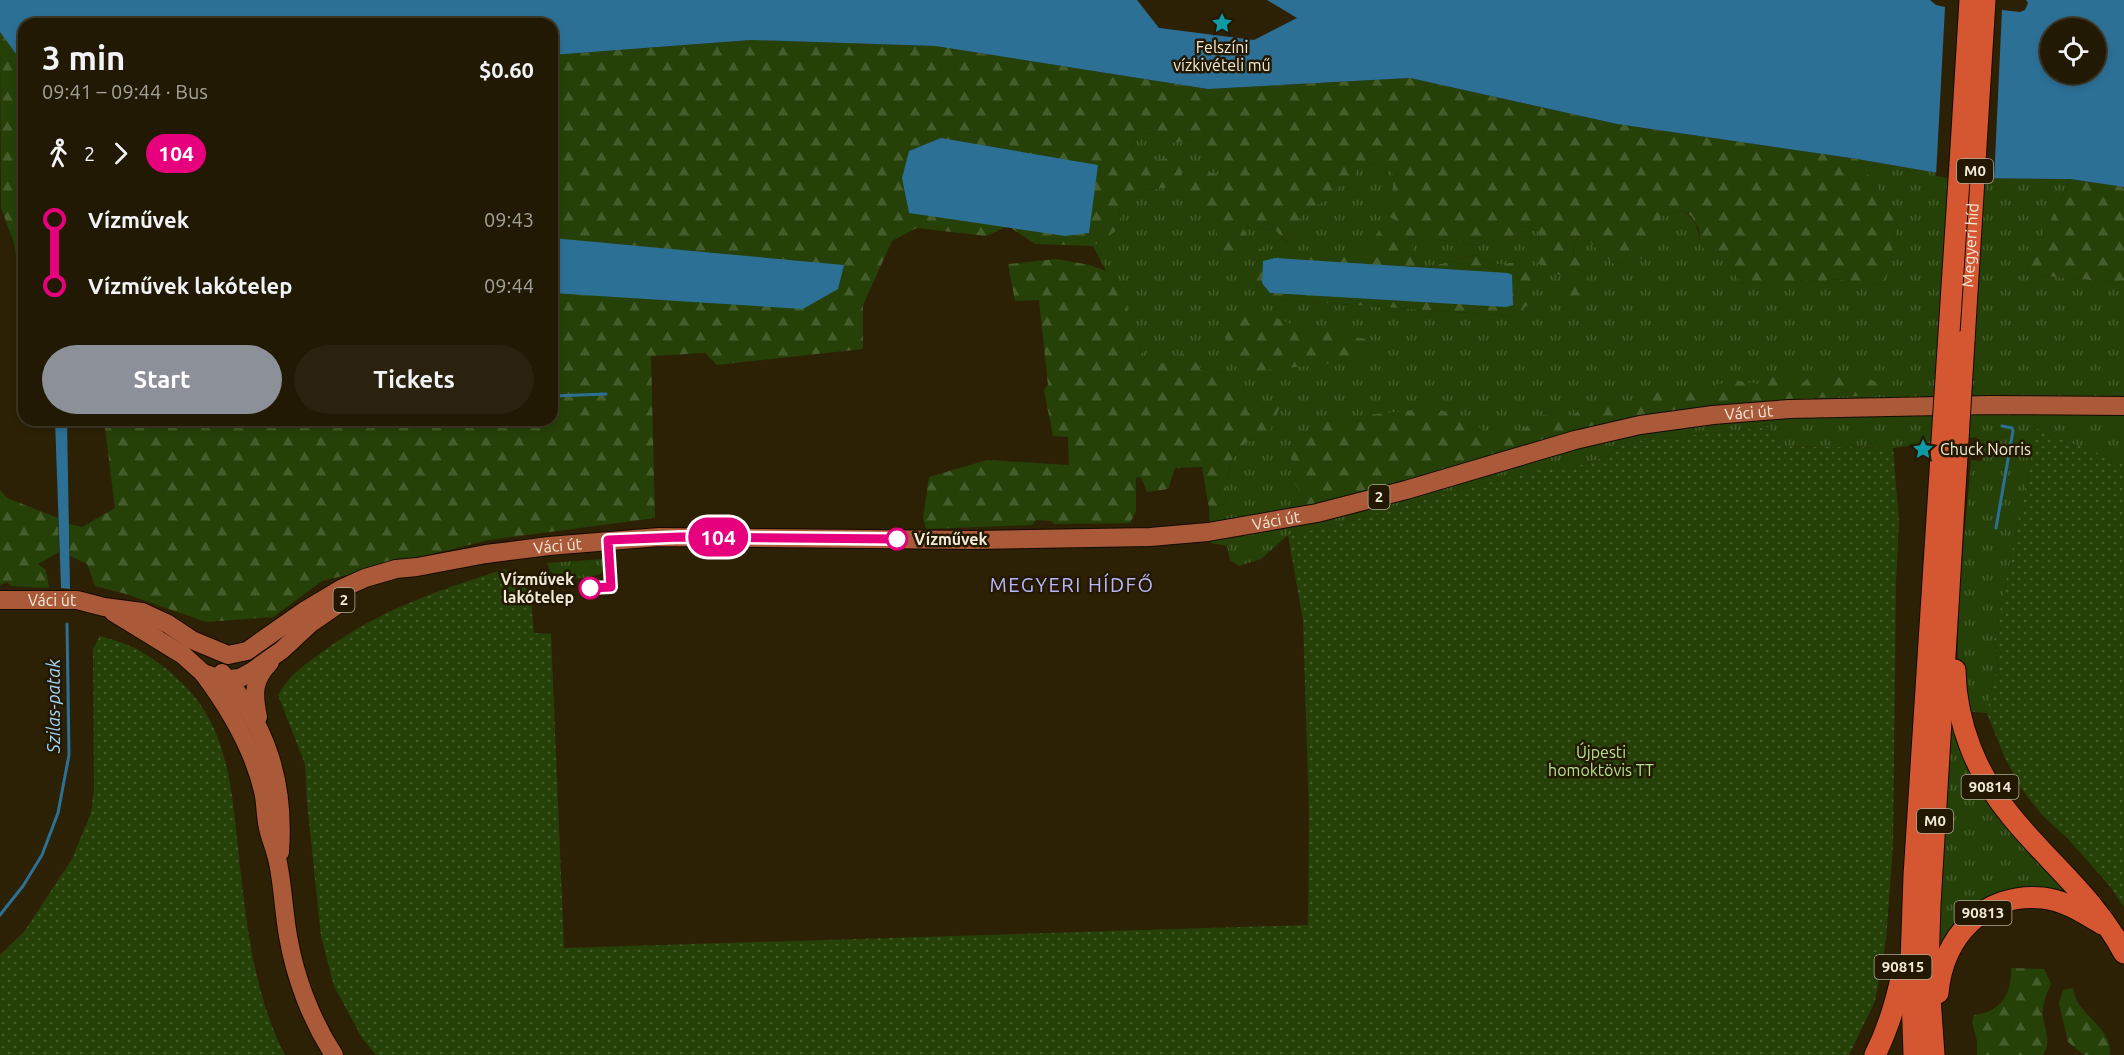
<!DOCTYPE html>
<html lang="en">
<head>
<meta charset="utf-8">
<style>
	:root { --surface:#221904; --page:#2a220e; --text:#f1f3f6; --muted:#a2a09a; --line:#3f3826; --accent:#8c9099 }
	body { margin:0; font-family:Ubuntu,sans-serif; background:var(--page); color:var(--text); height:100vh; display:flex; flex-direction:column; font-size:22px; white-space:nowrap }
	* { box-sizing:border-box; margin:0 }
	p { font-size:20px; color:var(--muted) }
	.icon { flex:none; width:33px; height:33px; fill:none; stroke:currentColor; stroke-width:2; stroke-linecap:round; stroke-linejoin:round }
	.map { position:relative; flex:1; overflow:hidden }
	.sheet { position:absolute; left:18px; top:18px; width:540px; height:408px; display:flex; flex-direction:column; background:var(--surface); border-radius:18px; box-shadow:0 3px 9px #0003,0 0 0 2px var(--line) }
	.sheet>* { flex:none }
	.badge { padding:0 12px; border-radius:20px; font-size:21px; line-height:39px }
	.tools { position:absolute; left:2040px; top:18px; display:grid; gap:12px }
	.tools a { display:grid; place-items:center; width:66px; height:66px; border-radius:50%; background:var(--surface); box-shadow:0 3px 9px #0003,0 0 0 2px var(--line); font-size:30px }
	.map>.badge { position:absolute; translate:-50% -50%; box-shadow:0 0 0 3px #fff }
	.legs { display:flex; align-items:center; gap:9px; height:66px; padding:0 24px; font-size:20px }
	.legs p { margin-inline-start:auto }
	.headline { display:flex; align-items:center; justify-content:space-between; height:102px; padding:0 24px }
	h1 { font-size:33px; font-weight:700; line-height:45px }
	.action { display:flex; gap:12px; margin-top:auto; padding:12px 24px }
	.action a { flex:1; height:69px; border-radius:36px; background:var(--accent); color:#fff; font-size:24px; font-weight:700; line-height:69px; text-align:center }
	.action a+a { background:var(--page); color:var(--text) }
	ul { padding:0 24px; list-style:none }
	li { display:flex; align-items:center; gap:21px; height:66px; font-size:22px }
	li i { display:grid; place-items:center; width:9px; height:100%; margin:0 8px; background:currentColor }
	li i::after { content:''; width:15px; height:15px; margin:-8px; border:4px solid; border-radius:50%; background:var(--surface) }
	li p { margin-inline-start:auto }
	li:first-child i { background:linear-gradient(#0000 50%,currentColor 0) }
	li:last-child i { background:linear-gradient(currentColor 50%,#0000 0) }
	.map>svg:first-child { display:block }
</style>
</head>
<body>
<div class="map">
<svg width="2124" height="1055" viewBox="0 0 2124 1055">
	<defs>
		<pattern id="grass-tufts" width="24" height="20" patternUnits="userSpaceOnUse" patternTransform="scale(1.5)"><rect width="24" height="20" fill="#254108"/><path d="M3 7l-1-3M5 7V3M7 7l1-3M15 17l-1-3M17 17v-4M19 17l1-3" fill="none" stroke="#455d2b"/></pattern>
		<pattern id="forest-firs" width="22" height="20" patternUnits="userSpaceOnUse" patternTransform="scale(1.5)"><rect width="22" height="20" fill="#254108"/><path d="M5 1l3.5 6h-7zM16 11l3.5 6h-7z" fill="#455d2b"/></pattern>
		<pattern id="park-dots" width="8" height="8" patternUnits="userSpaceOnUse" patternTransform="scale(1.5)"><rect width="8" height="8" fill="#254108"/><path d="M2 2h.1M6 6h.1" fill="none" stroke="#455d2b" stroke-width="1.8" stroke-linecap="round"/></pattern>
	</defs>
	<rect width="100%" height="100%" fill="#2d2105"/>
	<g fill="url(#grass-tufts)">
		<path d="M1147,132L1175,143L1192,139L1222,151L1217,211V258L1242,227L1275,230L1287,243L1294,240L1292,230L1302,215L1325,200L1358,168L1377,162L1393,173C1395,188 1390,199 1382,212L1399,222L1380,229L1365,252H1293L1259,249L1280,300L1514,316L1529,304L1509,263L1501,265L1482,260L1479,254L1425,268L1413,259L1411,241L1416,236L1475,245L1519,234L1523,226L1538,231L1539,243L1557,265L1563,276L1564,283L1583,300C1586,277 1573,266 1573,244L1580,236L1589,241L1614,264L1649,257L1661,216L1682,210C1695,219 1699,228 1700,244L1724,260L1743,285L1806,280L1819,282L1835,279L1885,285L1899,218L1857,159L1967,178L2070,179L2025,274L2124,283V464L2037,430L1994,640L1999,667L1993,682L1987,713L1962,711C1951,629 1965,542 1971,460L1982,461L1983,447L1976,446L1977,437L1893,448L1778,446L1768,427L1626,442L1608,456L1572,468L1554,466L1445,494L1329,527L1288,535L1261,559L1239,566L1230,560L1227,546L1211,543L1209,508L1225,504C1228,464 1229,446 1270,431L1259,403L1224,373L1200,368L1148,369L1120,285L1106,271L1093,246L1119,229L1120,208L1129,191L1164,188L1167,158L1140,165L1132,147L1136,139Z"/>
		<path d="M604,559L605,570C598,579 564,581 555,575C550,572 549,568 547,563Z"/>
		<polygon points="1950,719 2080,903 1974,908 1947,931 1939,948 1939,906"/>
	</g>
	<g fill="url(#forest-firs)">
		<polygon points="0,32 24,65 24,313 14,243 1,208"/>
		<path d="M752,40L935,46L1208,89L1410,78L1617,124L1857,159L1899,218L1885,285L1835,279L1819,282L1806,280L1759,286L1743,285L1724,260L1708,254L1700,244L1699,229L1691,216L1682,210L1661,216L1650,257L1614,264L1589,241L1579,236L1573,244V254L1589,268L1583,301L1567,300L1562,290L1564,283L1563,276L1557,274V265L1552,261L1547,267L1537,263L1532,251L1539,243L1538,231L1524,226L1519,234L1475,245L1416,236L1411,241L1413,259L1425,268L1480,254L1482,260L1501,265L1509,263H1523L1531,280L1529,304L1514,316L1280,300L1261,295C1251,278 1251,268 1259,249L1293,252H1365L1380,229L1398,222L1381,212C1390,199 1395,189 1393,173L1377,162L1358,168L1351,186L1342,184L1325,200L1302,215L1292,230L1294,240L1288,243L1275,230L1243,227L1247,239L1243,259L1217,258V211L1197,206L1190,189L1199,170L1220,175L1221,152L1192,139L1175,143L1147,132L1136,139L1132,146L1140,164L1167,158L1182,162V182L1164,188L1129,191L1120,208L1119,229L1093,246L1035,244L1008,226L986,236L917,228L892,241L863,305V349L717,365L705,353L651,356L655,518L489,540L322,581L273,617L206,622L126,594L95,586L87,564L70,556L69,524L82,527L115,508L104,420H552V55Z"/>
		<polygon points="2070,179 2124,187 2124,283 2025,274"/>
		<path d="M1056,259L1090,265L1106,271L1120,285L1148,369L1194,349L1200,368L1224,373L1259,403L1281,404L1270,431C1228,446 1228,465 1225,504L1209,508L1202,467L1175,468L1168,489L1147,492L1141,477L1136,478V511L1130,523L1054,524L1051,521L1036,520L1032,525L926,529L923,518L929,477L987,460L1069,465L1068,437L1053,436L1044,390L1048,385L1039,300L1015,301L1008,264Z"/>
		<polygon points="1261,312 1302,328 1372,340 1374,348 1371,359 1249,372 1231,359 1224,333 1231,316"/>
		<polygon points="1815,373 1870,379 1880,384 1880,395 1790,399 1639,417 1573,431 1401,484 1308,505 1295,483 1290,451 1305,434 1329,419 1432,408 1474,419 1487,438 1522,430 1543,415 1570,419 1583,406 1634,403 1656,391 1705,388 1733,380 1759,384 1776,374 1801,384"/>
		<polygon points="0,490 7,498 58,518 59,552 38,564 46,570 49,588 11,586 7,582 0,585"/>
		<path d="M2011,968L2044,969L2051,984C2046,995 2042,1005 2043,1017C2045,1032 2052,1042 2043,1055H1977V1041L1972,1022L1974,1015C2001,1012 2012,994 2011,968Z"/>
		<path d="M2073,988C2076,1016 2112,1025 2110,1055H2084L2068,1042L2059,1003L2063,990Z"/>
	</g>
	<g fill="url(#park-dots)">
		<path d="M1768,427L1778,446L1893,448L1899,521L1896,583L1893,846L1886,940L1875,1001L1849,1055H376L362,1038L334,986L321,936L307,802L305,764L278,695C291,673 301,668 321,653C378,610 437,591 505,569L530,592L534,633L551,634L564,948L1308,925L1309,812L1303,620L1288,535L1329,527L1445,494L1554,466L1572,468L1608,456L1626,442Z"/>
		<polygon points="2037,429 2124,464 2124,907 2109,885 2068,839 2042,815 2021,788 2004,756 1987,713 1993,682 1999,667 1994,640"/>
		<path d="M100,636C110,639 121,642 130,646C154,656 188,685 202,707C229,747 233,801 238,847C245,914 253,995 285,1055H0V955L24,932L72,859L91,813L94,789L93,649Z"/>
	</g>
	<g fill="#2d7096" fill-rule="evenodd">
		<path d="M0,0H1137L1159,28L1254,40L1297,18L1267,0H2124V187L2070,179L1967,178L1857,159L1617,124L1410,78L1208,89L935,46L751,40L552,55V24H24V65L0,32ZM2050,28H2096V74H2050Z"/>
		<polygon points="941,138 1098,165 1089,233 1065,236 909,213 902,178 909,151"/>
		<polygon points="552,238 844,265 838,289 803,309 552,293"/>
		<polygon points="1275,258 1508,273 1512,275 1513,305 1506,307 1270,293 1262,283 1263,261"/>
		<polygon points="55,420 67,420 70,589 61,588"/>
	</g>
	<polygon fill="#2d2105" points="1930,0 2026,0 2028,3 2025,10 2020,12 2002,10 1994,181 1966,181 1936,176 1945,7 1936,5"/>
	<g fill="none" stroke-linecap="round" stroke-linejoin="round">
		<g stroke="#2d7096" stroke-width="3">
			<polyline points="552,396 606,394"/>
			<polyline points="1996,528 2013,431 2012,428 2002,426"/>
			<polyline points="0,915 23,886 42,855 58,813 69,755 67,624"/>
		</g>
		<defs>
			<g id="major">
				<path id="s1" d="M0,600H77L104,607L142,612L168,624L192,640L228,655L247,651L304,611L341,589L365,578L396,569L417,567L486,554L549,546L659,537L973,540L1150,537L1208,532L1317,513L1406,490L1575,440L1640,425L1713,415L1789,409L1991,405L2124,406"/>
				<polyline points="113,612 183,655 203,673 218,678 228,679 240,678 251,672 282,650 311,623 340,603"/>
				<path d="M203,673C230,709 253,748 263,791C266,803 265,816 268,828C271,841 277,854 279,868C283,890 284,913 288,936C295,977 311,1020 334,1055"/>
				<path d="M222,673C267,726 285,782 280,852"/>
				<path d="M258,717C253,693 253,680 270,662"/>
			</g>
			<g id="highway">
				<polyline points="1960,164 1970,0"/>
				<path id="s2" d="M1964,341L1985,0"/>
				<path d="M1955,670C1956,724 1977,775 2011,816C2050,864 2094,897 2124,953"/>
				<path d="M1938,993C1943,937 1984,892 2043,898C2064,900 2084,913 2102,924"/>
				<path d="M1875,1055C1889,1027 1897,999 1903,969"/>
				<polyline points="1914,1055 1911,962 1914,876 1941,456"/>
				<polyline points="1934,1055 1928,969 1930,904 1957,456"/>
			</g>
		</defs>
		<use href="#major" stroke="#150a00" stroke-width="20"/>
		<use href="#highway" stroke="#150a00" stroke-width="23"/>
		<use href="#major" stroke="#aa5a38" stroke-width="18"/>
		<use href="#highway" stroke="#d45731" stroke-width="21"/>
		<defs>
			<g id="highway-bridge">
				<polyline points="1941,456 1960,164"/>
				<polyline points="1957,456 1964,341"/>
			</g>
		</defs>
		<use href="#highway-bridge" stroke="#150a00" stroke-width="23" stroke-linecap="butt"/>
		<use href="#highway-bridge" stroke="#d45731" stroke-width="21"/>
	</g>
	<g fill="none" stroke-linecap="round" stroke-linejoin="round">
		<defs>
			<polyline id="line-1" points="590,588 611,587 608,540 681,537 897,539"/>
		</defs>
		<use href="#line-1" stroke="#fff" stroke-width="14"/>
		<use href="#line-1" stroke="#e6007e" stroke-width="9"/>
	</g>
	<defs>
		<symbol id="sight-bare" viewBox="-9 -9 18 18"><path d="M0-6L1.8-2.2L6-1.7L2.9 1.2L3.7 5.4L0 3.3L-3.7 5.4L-2.9 1.2L-6-1.7L-1.8-2.2Z" fill="#0f9aa8" stroke="#231800" stroke-width="2.5" paint-order="stroke"/></symbol>
	</defs>
	<g fill-rule="evenodd">
		<use href="#sight-bare" x="1207" y="8" width="30" height="30"/>
		<use href="#sight-bare" x="1908" y="434" width="30" height="30"/>
	</g>
	<g fill="#fff" stroke="#e6007e" stroke-width="3">
		<circle cx="897" cy="539" r="10"/>
		<circle cx="590" cy="588" r="10"/>
	</g>
	<g text-anchor="middle" stroke-width="5" stroke-linejoin="round" paint-order="stroke">
		<g fill="#231800" stroke="#b3ab99" stroke-width="1.5">
			<rect x="1957" y="159" width="36" height="24" rx="4.5"/>
			<rect x="1368.5" y="485" width="21" height="24" rx="4.5"/>
			<rect x="333.5" y="588" width="21" height="24" rx="4.5"/>
			<rect x="1961.5" y="775" width="57" height="24" rx="4.5"/>
			<rect x="1917" y="809" width="36" height="24" rx="4.5"/>
			<rect x="1954.5" y="901" width="57" height="24" rx="4.5"/>
			<rect x="1874.5" y="955" width="57" height="24" rx="4.5"/>
		</g>
		<g font-size="15" font-weight="bold" fill="#f1eada">
			<text x="1975" y="176">M0</text>
			<text x="1379" y="502">2</text>
			<text x="344" y="605">2</text>
			<text x="1990" y="792">90814</text>
			<text x="1935" y="826">M0</text>
			<text x="1983" y="918">90813</text>
			<text x="1903" y="972">90815</text>
		</g>
		<g font-size="16" fill="#f1eada" stroke="#231800">
			<text x="1222" y="53">Felszíni<tspan x="1222" dy="18">vízkivételi mű</tspan></text>
			<text x="1940" y="455" text-anchor="start">Chuck Norris</text>
		</g>
		<g font-size="16" fill="#f1eada" stroke="#231800">
			<text dy="6" stroke="none"><textPath href="#s2" startOffset="96">Megyeri híd</textPath></text>
			<text dy="6" stroke="none"><textPath href="#s1" startOffset="1800">Váci út</textPath></text>
			<text dy="6" stroke="none"><textPath href="#s1" startOffset="1314">Váci út</textPath></text>
			<text dy="6" stroke="none"><textPath href="#s1" startOffset="594">Váci út</textPath></text>
			<text dy="6" stroke="none"><textPath href="#s1" startOffset="52">Váci út</textPath></text>
		</g>
		<g font-size="16" font-weight="bold" fill="#f1eada" stroke="#231800" text-anchor="start">
			<text x="914" y="545">Vízművek</text>
			<text x="574" y="585" text-anchor="end">Vízművek<tspan x="574" dy="18">lakótelep</tspan></text>
		</g>
		<g font-size="16" fill="#b3e28f" stroke="#231800">
			<text x="1601" y="758">Újpesti<tspan x="1601" dy="18">homoktövis TT</tspan></text>
		</g>
		<g font-size="18" font-style="italic" fill="#a3d8fa" stroke="#231800">
			<text transform="translate(54 706) rotate(-90)" y="6">Szilas-patak</text>
		</g>
		<g font-size="20" letter-spacing="1.5" fill="#bab7ff" stroke="#231800">
			<text x="1072" y="592">MEGYERI HÍDFŐ</text>
		</g>
	</g>
</svg>
<div class="tools">
<a><svg class="icon" aria-label="locate" viewBox="0 0 24 24"><circle cx="12" cy="12" r="6"/><path d="M12 2v4M12 18v4M2 12h4M18 12h4"/></svg></a>
</div>
<b class="badge" style="left:718px;top:537px;background:#e6007e;color:#fff">104</b>
<section class="sheet">
<div class="headline"><div><h1>3 min</h1><p>09:41 – 09:44 · Bus</p></div><b>$0.60</b></div>
<div class="legs"><svg class="icon" aria-label="walk" viewBox="0 0 24 24"><circle cx="13" cy="4" r="2"/><path d="M13 8l-2 6 4 7M11 14l-3 7M7 12l3-4h3l4 4"/></svg>2<svg class="icon" aria-label="forward" viewBox="0 0 24 24"><path d="M9 5l7 7-7 7"/></svg><b class="badge" style="background:#e6007e;color:#fff">104</b></div>
<ul>
<li><i style="color:#e6007e"></i><b>Vízművek</b><p>09:43</p></li>
<li><i style="color:#e6007e"></i><b>Vízművek lakótelep</b><p>09:44</p></li>
</ul>
<div class="action"><a>Start</a><a>Tickets</a></div>
</section>
</div>
</body>
</html>
